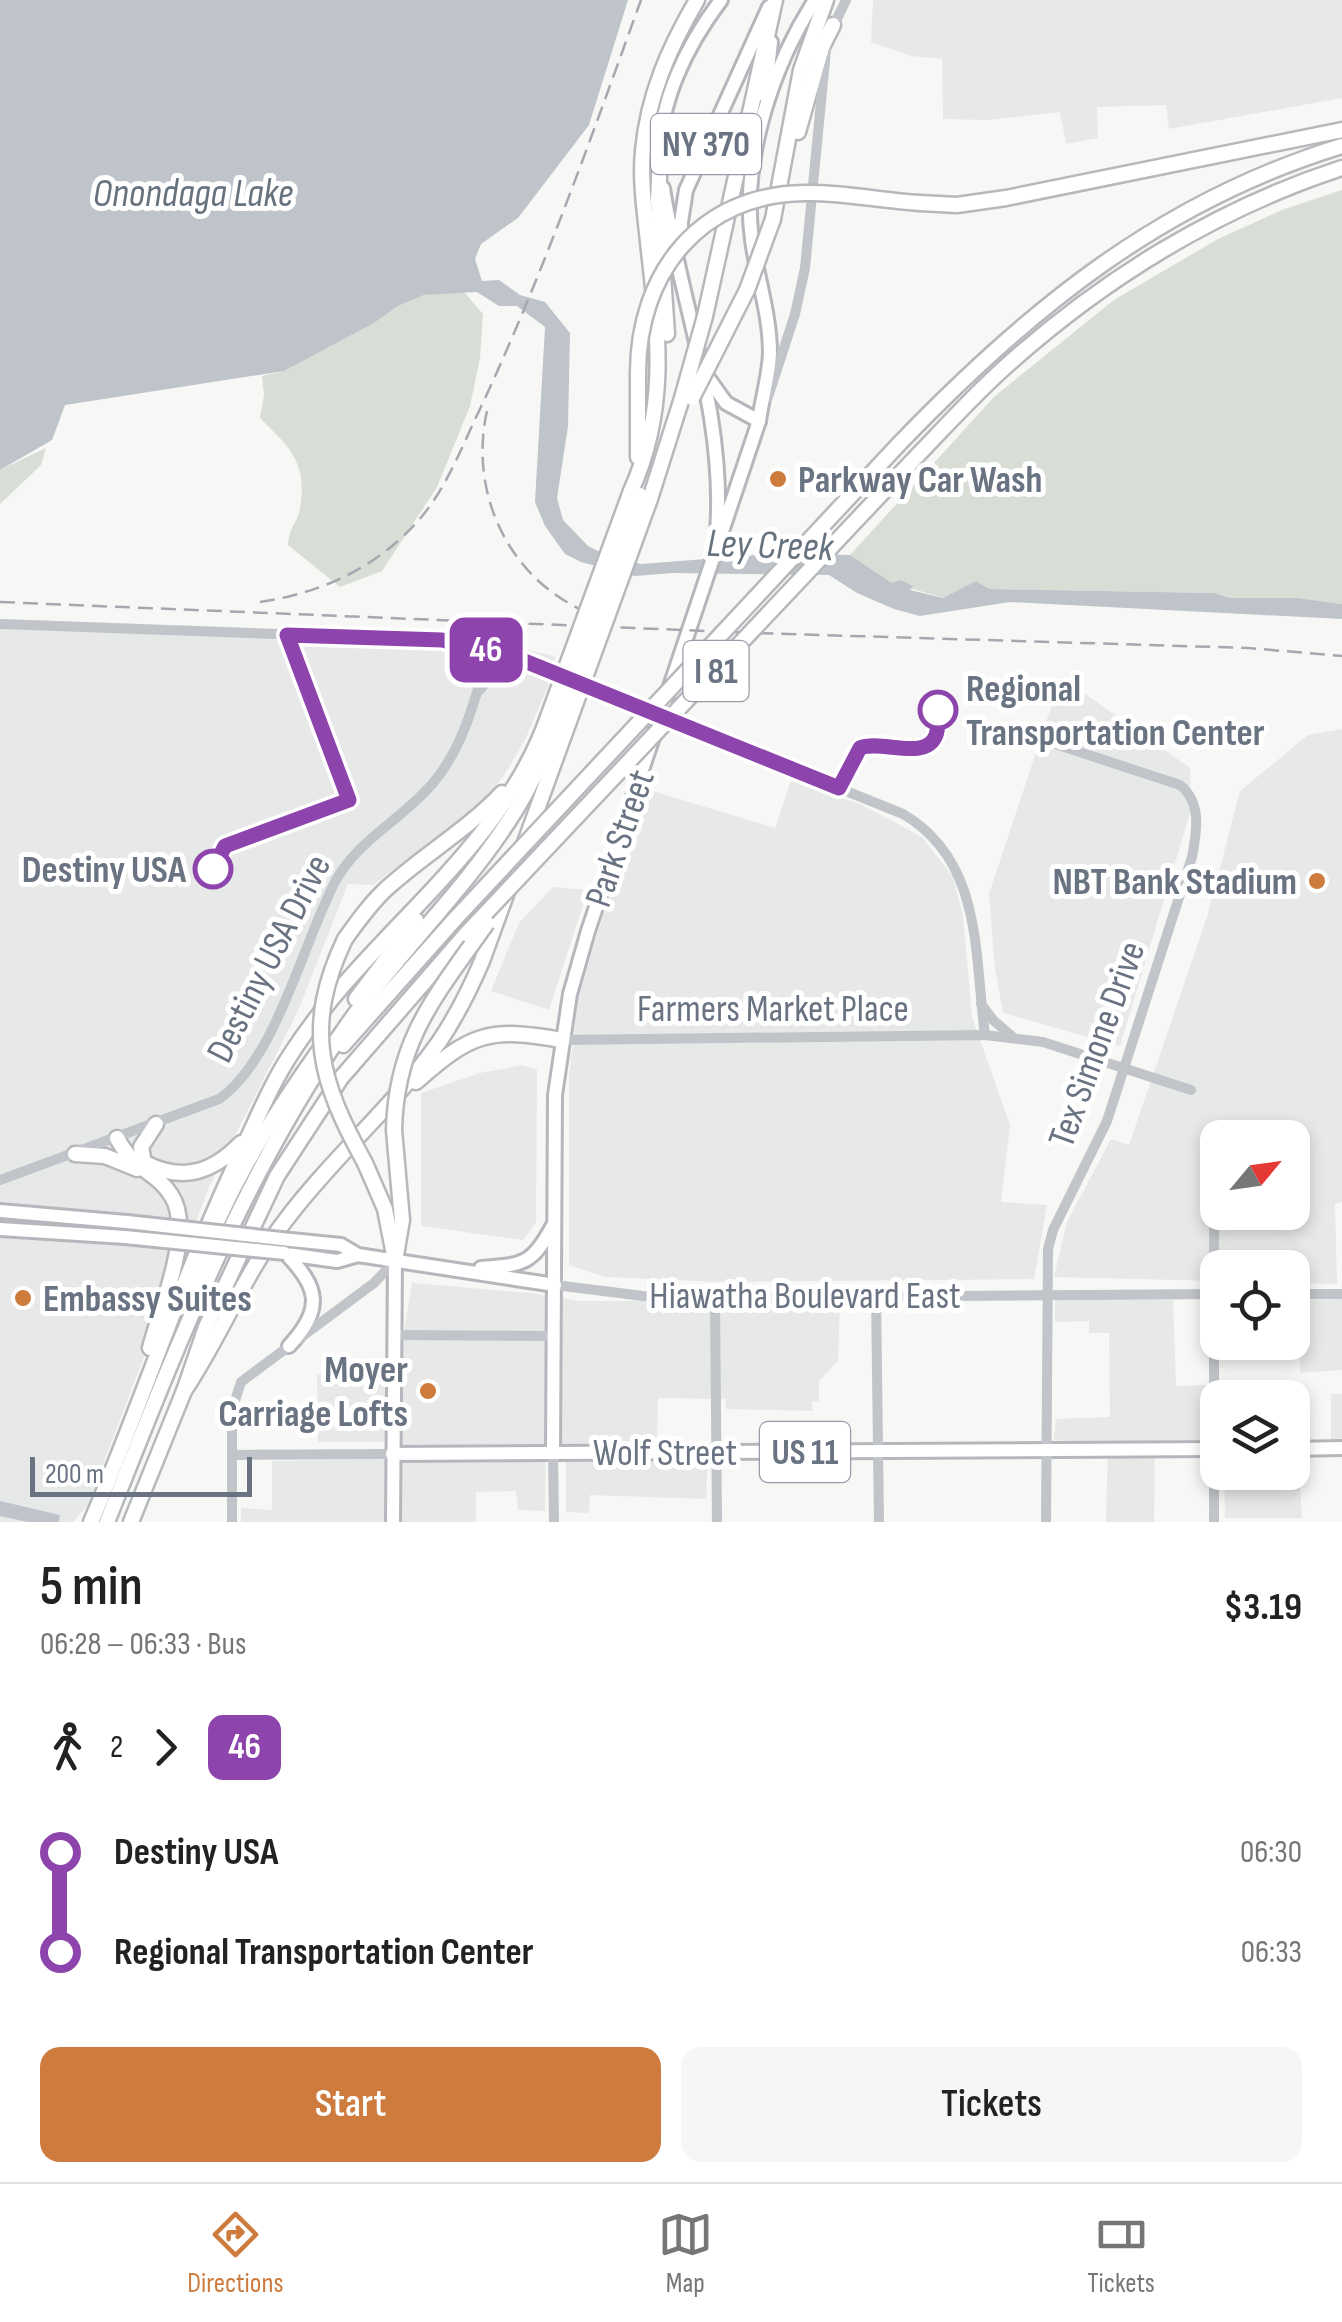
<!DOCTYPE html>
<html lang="en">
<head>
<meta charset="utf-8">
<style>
	:root { --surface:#fff; --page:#f6f6f6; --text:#222; --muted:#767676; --line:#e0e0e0; --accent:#ce7b3e }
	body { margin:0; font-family:"Sofia Sans Condensed",sans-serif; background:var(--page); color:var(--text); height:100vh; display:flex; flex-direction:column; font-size:38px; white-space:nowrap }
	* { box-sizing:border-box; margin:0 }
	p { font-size:32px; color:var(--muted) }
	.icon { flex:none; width:55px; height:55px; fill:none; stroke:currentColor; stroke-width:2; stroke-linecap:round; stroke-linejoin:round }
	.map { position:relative; height:1522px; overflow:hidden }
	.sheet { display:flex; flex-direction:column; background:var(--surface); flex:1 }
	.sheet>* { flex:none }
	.badge { padding:0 20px; border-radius:15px; font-size:35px; line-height:65px }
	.needle { width:65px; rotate:61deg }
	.tools { position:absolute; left:1200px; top:1120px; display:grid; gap:20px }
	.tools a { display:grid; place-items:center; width:110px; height:110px; border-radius:20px; background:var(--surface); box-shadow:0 5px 15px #0003; font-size:50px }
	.scale { position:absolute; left:30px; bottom:25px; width:222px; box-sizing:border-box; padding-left:10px; border:5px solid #6a7382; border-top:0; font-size:28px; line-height:35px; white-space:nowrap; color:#6a7382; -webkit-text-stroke:8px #fff; paint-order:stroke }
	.map>.badge { position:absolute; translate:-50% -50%; box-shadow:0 0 0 5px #fff }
	.legs { display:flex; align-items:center; gap:15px; height:110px; padding:0 40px; font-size:32px }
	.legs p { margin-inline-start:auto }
	.headline { display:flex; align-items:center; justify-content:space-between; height:170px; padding:0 40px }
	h1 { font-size:55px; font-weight:600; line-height:75px }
	.cta { display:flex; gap:20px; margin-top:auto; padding:20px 40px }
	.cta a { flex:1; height:115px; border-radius:20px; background:var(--accent); color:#fff; font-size:40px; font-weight:600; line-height:115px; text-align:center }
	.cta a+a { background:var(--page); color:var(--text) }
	ul { padding:0 40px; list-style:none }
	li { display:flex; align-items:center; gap:35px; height:100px; font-size:38px }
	li i { display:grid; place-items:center; width:15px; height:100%; margin:0 12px; background:currentColor }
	li i::after { content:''; width:25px; height:25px; margin:-12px; border:8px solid; border-radius:50%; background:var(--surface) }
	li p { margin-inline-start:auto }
	li:first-child i { background:linear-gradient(#0000 50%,currentColor 0) }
	li:last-child i { background:linear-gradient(currentColor 50%,#0000 0) }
	.dock { display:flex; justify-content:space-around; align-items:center; height:140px; border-top:2px solid var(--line); background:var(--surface); font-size:28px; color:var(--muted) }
	.dock a { display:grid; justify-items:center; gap:5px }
	.dock .on { color:var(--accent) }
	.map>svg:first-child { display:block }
</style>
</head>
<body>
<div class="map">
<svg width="1342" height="1522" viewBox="0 0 1342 1522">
	<rect width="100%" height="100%" fill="#f7f7f5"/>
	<g fill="#e7e8e8" fill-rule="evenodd">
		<polygon points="873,0 1342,0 1342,98 1169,129 1166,105 1097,107 1098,138 1066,144 1060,112 988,120 943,119 942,59 911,56 871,42"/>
		<polygon points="0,619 456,635 555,656 552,677 525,740 503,777 484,801 373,885 348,884 298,1011 209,1187 87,1506 73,1522 0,1522"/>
		<polygon points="1061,677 1190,768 1191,810 1120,1046 1003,1013 995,968 989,894"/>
		<path d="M1342,729V1202L1335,1204L1337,1284L1293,1283L1292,1268H1218L1217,1281L1054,1277L1067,1222L1111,1139L1129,1145L1207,917L1240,791L1308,735ZM1218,1138H1292V1212H1218Z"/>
		<polygon points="791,781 860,804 922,837 953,877 963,916 972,1017 1010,1125 1001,1202 1047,1205 1034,1279 719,1282 605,1277 569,1265 569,1077 578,998 607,902 649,790 775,828"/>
		<polygon points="553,887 588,890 549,1010 491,991 519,923"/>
		<polygon points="523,1065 537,1070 536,1223 523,1240 421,1226 421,1093 480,1073"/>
		<polygon points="412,1283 530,1293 580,1301 840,1301 838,1361 819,1381 819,1402 811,1402 813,1411 726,1409 725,1399 658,1398 657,1443 566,1453 546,1444 545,1511 518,1510 516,1491 476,1492 476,1522 241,1522 241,1508 272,1510 272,1461 401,1459 402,1344"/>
		<polygon points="1055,1299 1173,1300 1176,1386 1208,1385 1208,1440 1155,1441 1154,1522 1106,1522 1108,1443 1054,1440 1056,1419 1110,1417 1109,1333 1089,1333 1089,1321 1055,1322"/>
		<polygon points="1342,1299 1342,1370 1300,1373 1301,1300"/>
		<polygon points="384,1369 386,1442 318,1442 317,1375 342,1370"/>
		<rect x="1331" y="1394" width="11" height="45"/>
		<polygon points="1293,1456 1298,1456 1302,1518 1225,1518 1224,1473 1292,1472"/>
		<polygon points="566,1457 708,1458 706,1499 590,1495 589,1513 566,1512"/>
	</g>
	<g fill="#d8ddd6">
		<polygon points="1342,190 1342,604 1296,598 1230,598 1214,593 990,589 976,581 944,598 892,583 850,555 995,396 1114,300 1218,239 1282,210"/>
		<path d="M463,291L483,314L480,358L470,406L437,487L382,571L340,587L288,545C289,527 298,522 300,508C308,462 289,447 260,418L264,395L262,376L284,371L374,323L398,306L424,295Z"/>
		<polygon points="46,448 41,465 0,504 0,470"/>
	</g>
	<g fill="#bec4ca">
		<polygon points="0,0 628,0 589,125 518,218 481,244 475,259 482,281 499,280 520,295 545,302 570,333 568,426 557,498 563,520 588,546 602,553 641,564 782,553 850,555 892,583 901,580 913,586 910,590 943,598 976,581 990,589 1214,593 1230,598 1297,598 1342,604 1342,619 1010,602 920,616 894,609 857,593 829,575 673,573 635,576 581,562 565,554 545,526 535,502 545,327 517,306 499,306 477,292 424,295 398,306 374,323 284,371 65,405 52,440 0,470"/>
		<polygon points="0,1501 60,1515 59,1522 28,1522 0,1516"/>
	</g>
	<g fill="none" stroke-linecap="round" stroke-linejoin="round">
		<defs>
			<g id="major">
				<polyline points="765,96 771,42"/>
				<path d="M660,163C657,104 687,45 721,0"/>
				<path d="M663,188C680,301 726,416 717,532"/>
				<polyline points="681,248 681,222 686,190 769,7"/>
				<polyline points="706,375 726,403 759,421"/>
				<polyline points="0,1211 127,1222"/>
				<polyline points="0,1229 125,1237"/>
				<polyline points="291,1240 341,1245 358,1255 555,1285"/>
				<path d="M285,1253C320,1288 323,1309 289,1346"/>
				<polyline points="287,1254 337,1261 358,1255"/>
				<path d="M481,1268C522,1265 532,1265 552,1227"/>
				<polyline points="1292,1449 1342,1448"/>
				<path d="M553,1453L555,1095L570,994L588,931L759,421C762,398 769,377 770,353C770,315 757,277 752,240C741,160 772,67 815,0"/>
				<polyline points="392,1454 1218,1449"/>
				<polyline points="393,1522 395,1261"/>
			</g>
			<g id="highway">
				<polyline points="798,132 822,47 833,25"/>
				<polyline points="660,156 658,201 667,334"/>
				<polyline points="920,203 957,205 1006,198 1342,130"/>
				<polyline points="773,219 801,70 826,0"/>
				<polyline points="705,316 775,0"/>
				<polyline points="713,357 747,290"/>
				<polyline points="638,373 638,457"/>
				<path d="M899,444C1028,310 1161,201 1342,146"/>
				<path d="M917,456C945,427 973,396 1003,369C1101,280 1216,209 1342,168"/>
				<path d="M631,491C669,407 658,332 648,242C645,212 640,181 643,151C648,95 669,48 697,0"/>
				<polyline points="650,499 682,398"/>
				<path d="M345,939C358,921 370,904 386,889C423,855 467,830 502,793"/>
				<polyline points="356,999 416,920"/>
				<polyline points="343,1045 456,918"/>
				<path d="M416,1082C471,1033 489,1027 562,1040"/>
				<polyline points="394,1130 402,1220 395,1261"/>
				<path d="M117,1138C133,1170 156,1171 171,1195C195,1230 160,1309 150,1348"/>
				<polyline points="75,1154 105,1156 137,1169"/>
				<polyline points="144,1163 141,1147 156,1124"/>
				<path d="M145,1163C182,1182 212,1173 241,1143"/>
				<polyline points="365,1163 385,1209 395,1260"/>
				<path d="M188,1304C212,1209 270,1119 326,1041"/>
				<path d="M184,1391C221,1336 244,1274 285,1221C332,1158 394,1106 439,1042C456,1017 470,989 482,961L568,724"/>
				<path d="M91,1522C145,1396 186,1265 246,1142C260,1112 273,1081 291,1054C367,935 500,854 548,717"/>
				<path d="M107,1522C175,1351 242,1176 348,1024C397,954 461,894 508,822C529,791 545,755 559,720"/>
				<polyline points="131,1522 184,1391 206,1327 277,1176 341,1078 466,934"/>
			</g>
		</defs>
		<use href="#major" stroke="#b5b7bc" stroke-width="18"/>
		<use href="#highway" stroke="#b6b8bc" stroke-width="19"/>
		<g stroke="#c1c4c8" stroke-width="10">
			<polyline points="832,29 846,0"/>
			<polyline points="768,397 795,314 805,268 826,50"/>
			<path d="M0,624L443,640L522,660L903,814C983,861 974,953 985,1035"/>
			<polyline points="457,647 472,658 476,682"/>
			<polyline points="480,690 494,672 522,660"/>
			<path d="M1037,738L1180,785C1202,803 1197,831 1192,857L1107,1121L1053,1230L1048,1249L1046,1522"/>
			<polyline points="981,1004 993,1020 1014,1038"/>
			<polyline points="562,1040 985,1035 1043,1042 1191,1090"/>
			<path d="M0,1180L219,1099C276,1060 303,942 336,880C359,839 404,818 433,783C464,747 476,696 489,651"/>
			<polyline points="555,1285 643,1296 694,1298 1218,1294"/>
			<polyline points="1292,1294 1342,1294"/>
			<polyline points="876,1296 879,1522"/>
			<polyline points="715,1298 717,1522"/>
			<polyline points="394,1335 555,1336"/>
			<polyline points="553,1453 554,1522"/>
			<polyline points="232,1455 392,1454"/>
			<polyline points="232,1522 232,1410 241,1382 374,1283 395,1261"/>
			<polyline points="1214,1522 1214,1195"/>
		</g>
		<use href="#major" stroke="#fff" stroke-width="12"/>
		<use href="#highway" stroke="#fff" stroke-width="14"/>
		<g stroke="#a5a8ae" stroke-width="2.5" stroke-dasharray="15 8" stroke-linecap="butt">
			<path d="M487,411C467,500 516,593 606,619"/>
			<polyline points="0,602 756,633 1248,648 1342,656"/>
			<path d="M260,602C321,593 376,568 418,521C447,488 461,448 480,409C542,277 591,138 641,0"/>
		</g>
		<defs>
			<g id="major-bridge">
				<polyline points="127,1222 291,1240"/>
				<polyline points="125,1237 285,1253"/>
			</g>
			<g id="highway-bridge">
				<polyline points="747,290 773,219"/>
				<path d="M638,373C638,273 700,194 805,193C843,192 882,201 920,203"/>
				<polyline points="682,398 705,316"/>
				<polyline points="692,398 713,357"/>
				<polyline points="548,717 631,491"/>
				<polyline points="559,720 640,495"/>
				<polyline points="568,724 650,499"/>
				<polyline points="456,918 899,444"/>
				<polyline points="466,934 917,456"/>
				<path d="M345,939C303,1027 320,1082 365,1163"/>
				<path d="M394,1130C396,1039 437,994 487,923"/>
			</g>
		</defs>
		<use href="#major-bridge" stroke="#b5b7bc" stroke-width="18" stroke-linecap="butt"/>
		<use href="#highway-bridge" stroke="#b6b8bc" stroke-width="19" stroke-linecap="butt"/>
		<use href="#major-bridge" stroke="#fff" stroke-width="12"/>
		<use href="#highway-bridge" stroke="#fff" stroke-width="14"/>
	</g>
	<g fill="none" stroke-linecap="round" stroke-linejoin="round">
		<defs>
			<path id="line-1" d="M213,869L225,846L349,800L287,635L442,640L522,660L839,788L860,748C881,739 926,762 936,735C939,728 937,716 938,710"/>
		</defs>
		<use href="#line-1" stroke="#fff" stroke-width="22"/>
		<use href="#line-1" stroke="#8e44ad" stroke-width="15"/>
	</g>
	<g fill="#ce7b3e" stroke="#fff" stroke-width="4">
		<circle cx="778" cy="479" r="10"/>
		<circle cx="1317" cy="881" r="10"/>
		<circle cx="23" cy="1298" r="10"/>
		<circle cx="428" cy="1391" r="10"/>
	</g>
	<g fill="#fff" stroke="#8e44ad" stroke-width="5">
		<circle cx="938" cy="710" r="18"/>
		<circle cx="213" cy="869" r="18"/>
	</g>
	<g text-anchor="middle" stroke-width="10" stroke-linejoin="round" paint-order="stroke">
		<g fill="#fff" stroke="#979da8" stroke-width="2.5">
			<rect x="651" y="114" width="110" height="60" rx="8"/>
			<rect x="683.5" y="641" width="65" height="60" rx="8"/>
			<rect x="760" y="1422" width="90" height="60" rx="8"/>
		</g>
		<g font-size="35" font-weight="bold" fill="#6a7382">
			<text x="706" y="156">NY 370</text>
			<text x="716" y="683">I 81</text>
			<text x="805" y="1464">US 11</text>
		</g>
		<g font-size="38" font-weight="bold" fill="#6a7382" stroke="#fff" text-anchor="start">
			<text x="798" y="492">Parkway Car Wash</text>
			<text x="1297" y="894" text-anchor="end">NBT Bank Stadium</text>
			<text x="43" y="1311">Embassy Suites</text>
			<text x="408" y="1382" text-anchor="end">Moyer<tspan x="408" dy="44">Carriage Lofts</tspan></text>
		</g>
		<g font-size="38" font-weight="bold" fill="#6a7382" stroke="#fff" text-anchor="start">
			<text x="966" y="701">Regional<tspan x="966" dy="44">Transportation Center</tspan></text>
			<text x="186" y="882" text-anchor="end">Destiny USA</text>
		</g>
		<g font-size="38" fill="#6a7382" stroke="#fff">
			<text transform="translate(619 838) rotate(-71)" y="13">Park Street</text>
			<text transform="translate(268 958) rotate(-63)" y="13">Destiny USA Drive</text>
			<text x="773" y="1021">Farmers Market Place</text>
			<text transform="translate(1096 1044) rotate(-70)" y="13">Tex Simone Drive</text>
			<text x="805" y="1308">Hiawatha Boulevard East</text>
			<text x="665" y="1465">Wolf Street</text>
		</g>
		<g font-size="40" font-style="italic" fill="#66737e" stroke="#fff">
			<text x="193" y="206">Onondaga Lake</text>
			<text transform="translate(770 544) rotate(2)" y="14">Ley Creek</text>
		</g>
	</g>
</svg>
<div class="tools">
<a><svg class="needle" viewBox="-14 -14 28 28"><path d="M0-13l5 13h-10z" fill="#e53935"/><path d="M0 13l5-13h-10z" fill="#767676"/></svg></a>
<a><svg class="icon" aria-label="locate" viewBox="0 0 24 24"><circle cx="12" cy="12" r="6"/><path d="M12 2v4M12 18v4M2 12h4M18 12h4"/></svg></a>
<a><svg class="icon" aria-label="layers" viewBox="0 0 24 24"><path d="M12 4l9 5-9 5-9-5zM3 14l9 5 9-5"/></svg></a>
</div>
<div class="scale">200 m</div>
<b class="badge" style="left:486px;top:650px;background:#8e44ad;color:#fff">46</b>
</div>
<section class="sheet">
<div class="headline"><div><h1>5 min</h1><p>06:28 – 06:33 · Bus</p></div><b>$3.19</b></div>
<div class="legs"><svg class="icon" aria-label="walk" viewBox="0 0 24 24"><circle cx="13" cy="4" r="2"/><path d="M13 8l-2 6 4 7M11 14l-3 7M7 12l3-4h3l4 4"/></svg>2<svg class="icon" aria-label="forward" viewBox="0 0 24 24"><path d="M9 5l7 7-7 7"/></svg><b class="badge" style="background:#8e44ad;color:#fff">46</b></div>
<ul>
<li><i style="color:#8e44ad"></i><b>Destiny USA</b><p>06:30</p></li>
<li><i style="color:#8e44ad"></i><b>Regional Transportation Center</b><p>06:33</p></li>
</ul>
<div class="cta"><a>Start</a><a>Tickets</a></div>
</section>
<nav class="dock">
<a class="on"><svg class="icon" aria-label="directions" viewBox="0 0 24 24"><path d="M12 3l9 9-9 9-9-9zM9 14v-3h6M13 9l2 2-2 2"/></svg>Directions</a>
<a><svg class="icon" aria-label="map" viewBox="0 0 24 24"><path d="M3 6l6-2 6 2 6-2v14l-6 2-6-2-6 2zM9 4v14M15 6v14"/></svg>Map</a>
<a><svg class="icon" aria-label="tickets" viewBox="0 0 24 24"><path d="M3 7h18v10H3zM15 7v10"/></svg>Tickets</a>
</nav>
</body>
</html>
